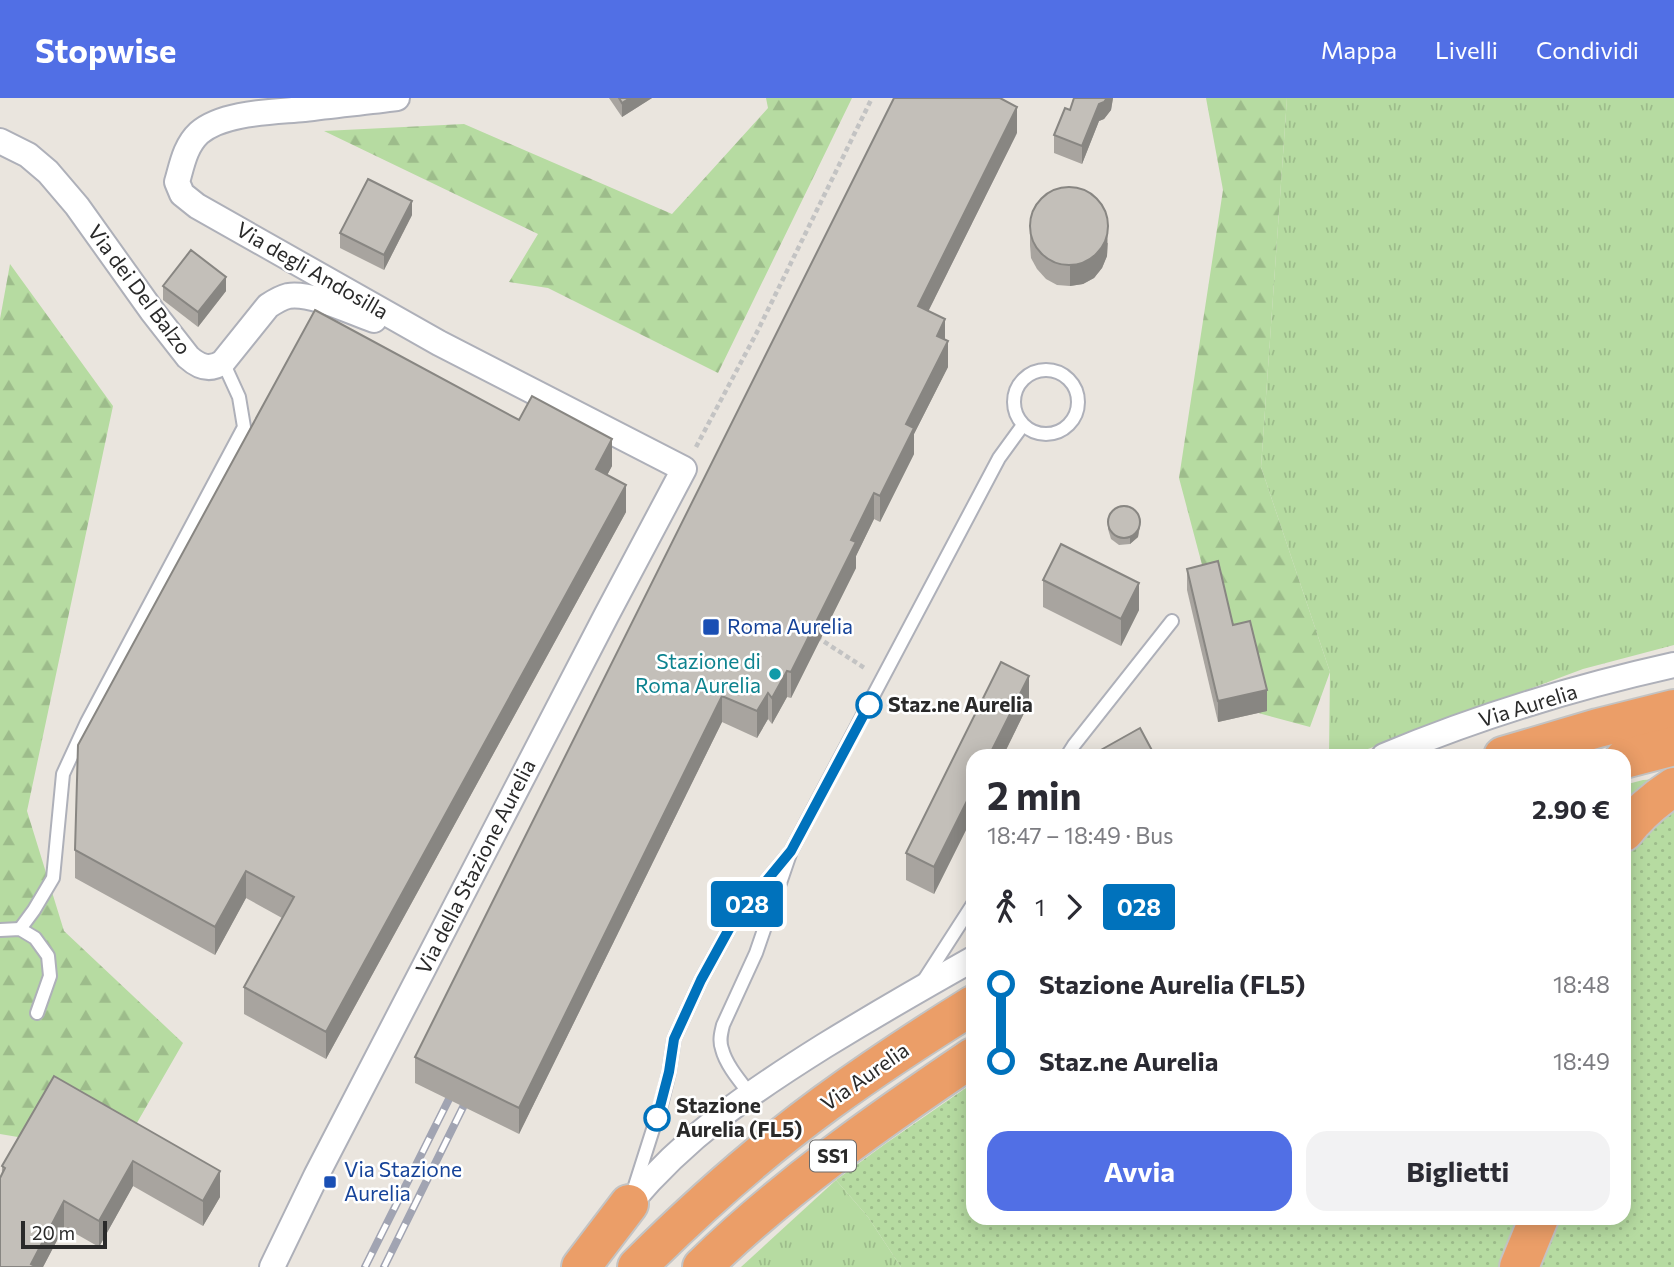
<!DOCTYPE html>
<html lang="it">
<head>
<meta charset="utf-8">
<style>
	:root { --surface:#fff; --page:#f2f2f3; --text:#2b2b33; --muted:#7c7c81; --accent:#516fe5 }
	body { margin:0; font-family:Commissioner,sans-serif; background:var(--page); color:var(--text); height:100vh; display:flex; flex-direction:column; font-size:26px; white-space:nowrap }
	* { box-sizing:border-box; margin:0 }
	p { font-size:23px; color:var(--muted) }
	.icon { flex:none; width:38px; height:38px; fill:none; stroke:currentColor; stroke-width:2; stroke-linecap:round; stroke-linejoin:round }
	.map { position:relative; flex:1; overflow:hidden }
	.side { position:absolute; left:966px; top:651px; width:665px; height:476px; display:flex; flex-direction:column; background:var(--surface); border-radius:21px; box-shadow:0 4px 18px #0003 }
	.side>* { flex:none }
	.badge { padding:0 14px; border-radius:5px; font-size:24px; line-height:46px }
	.scale { position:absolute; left:21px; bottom:18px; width:86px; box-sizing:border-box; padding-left:7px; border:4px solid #2a2a2a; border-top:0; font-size:19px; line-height:24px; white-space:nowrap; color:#2a2a2a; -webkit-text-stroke:5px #fff; paint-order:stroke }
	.map>.badge { position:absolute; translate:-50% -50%; box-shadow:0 0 0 4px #fff }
	.legs { display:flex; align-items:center; gap:10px; height:77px; padding:0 21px; font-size:23px }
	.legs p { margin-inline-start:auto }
	.head { display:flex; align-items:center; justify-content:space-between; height:119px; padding:0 21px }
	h1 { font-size:38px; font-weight:700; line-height:52px }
	.button { display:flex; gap:14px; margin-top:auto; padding:14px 21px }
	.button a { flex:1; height:80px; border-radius:21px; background:var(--accent); color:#fff; font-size:28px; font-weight:700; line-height:80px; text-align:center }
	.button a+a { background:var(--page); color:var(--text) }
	ul { padding:0 21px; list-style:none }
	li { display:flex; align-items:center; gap:24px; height:77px; font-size:26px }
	li i { display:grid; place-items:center; width:10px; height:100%; margin:0 9px; background:currentColor }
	li i::after { content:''; width:18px; height:18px; margin:-9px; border:5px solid; border-radius:50%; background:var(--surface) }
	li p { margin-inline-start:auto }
	li:first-child i { background:linear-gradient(#0000 50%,currentColor 0) }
	li:last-child i { background:linear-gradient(currentColor 50%,#0000 0) }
	header { display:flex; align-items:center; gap:42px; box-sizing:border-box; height:98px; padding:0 35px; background:var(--accent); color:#fff }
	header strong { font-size:33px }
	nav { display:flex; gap:38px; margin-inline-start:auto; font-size:24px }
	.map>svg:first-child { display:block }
</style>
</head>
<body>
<header>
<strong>Stopwise</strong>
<nav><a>Mappa</a><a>Livelli</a><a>Condividi</a></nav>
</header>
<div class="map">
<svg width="1674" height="1169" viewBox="0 0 1674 1169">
	<defs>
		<pattern id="grass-tufts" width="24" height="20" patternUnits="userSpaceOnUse" patternTransform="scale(1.75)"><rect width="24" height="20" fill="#b6dba1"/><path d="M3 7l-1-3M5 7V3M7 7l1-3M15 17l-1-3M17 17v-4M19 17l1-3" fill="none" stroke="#9dbc8b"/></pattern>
		<pattern id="forest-firs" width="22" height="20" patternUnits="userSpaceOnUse" patternTransform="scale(1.75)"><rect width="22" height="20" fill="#b6dba1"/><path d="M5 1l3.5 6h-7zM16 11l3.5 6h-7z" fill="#9dbc8b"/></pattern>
		<pattern id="park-dots" width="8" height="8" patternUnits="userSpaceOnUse" patternTransform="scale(1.75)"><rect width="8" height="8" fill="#b6dba1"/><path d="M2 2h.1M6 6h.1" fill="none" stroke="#9dbc8b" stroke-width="1.8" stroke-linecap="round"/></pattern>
	</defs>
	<rect width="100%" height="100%" fill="#eae5de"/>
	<g fill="url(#grass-tufts)">
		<polygon points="1287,0 1674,0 1674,547 1583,571 1349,658 1329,658 1330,574 1261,369"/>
		<polygon points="836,1082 868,1119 901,1169 741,1169"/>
	</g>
	<g fill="url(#forest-firs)">
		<polygon points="766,0 852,0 718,275 548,190 509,184 538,136 324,33 464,26 672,116 768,10"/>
		<polygon points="1206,0 1287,0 1261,369 1330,574 1310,629 1240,610 1179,380 1223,92"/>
		<polygon points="10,166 113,308 27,713 64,833 183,945 119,1056 0,1036 0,221"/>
	</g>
	<polygon fill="url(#park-dots)" points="1674,680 1674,1169 901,1169 868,1119 836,1082 885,1046 973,985 973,1120 1624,1120 1624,687 1643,682"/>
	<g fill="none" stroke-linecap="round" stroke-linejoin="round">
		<defs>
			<g id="lane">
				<circle cx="1046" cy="304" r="32"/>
				<polyline points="1067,658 1074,647 1172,523"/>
				<polyline points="20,831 34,812 53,780 63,676 87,624 244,329 239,299 223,264"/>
				<polyline points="0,832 20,831 35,840 48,858 50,878 37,915"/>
				<polyline points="924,882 973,806"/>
				<path d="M750,996C740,983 726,967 722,951C719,943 721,935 723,927L756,855L791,753L999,360L1023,327"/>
				<polyline points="633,1094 662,1003 669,974 674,941 701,882 734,822 786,759"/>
			</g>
			<g id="street">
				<path d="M0,43L28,57L48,74L77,108L152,213L188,259C199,269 210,273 223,264L268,208C274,204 280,200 288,198C311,194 351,214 374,222"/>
				<path d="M1384,658C1477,619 1575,589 1674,567"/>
				<path d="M629,1106C687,1037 749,995 824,948C873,918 923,889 973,861"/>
				<path d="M272,1169L316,1078L606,518L684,371L439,245L197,108L182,96L177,84C182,67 185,48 199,35C223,14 274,14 304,11C335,7 366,4 397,0"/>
			</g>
			<g id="highway">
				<polyline points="1503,658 1598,630 1674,611"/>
				<polyline points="1624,661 1674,648"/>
				<path d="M1624,734C1639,715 1654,702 1674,689"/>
				<polyline points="581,1169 629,1106"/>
				<path d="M637,1169C696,1110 759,1054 826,1005C874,970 923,938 973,907"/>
				<path d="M702,1169C784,1089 878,1023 973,959"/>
				<polyline points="1519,1169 1539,1120"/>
			</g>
		</defs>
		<use href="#lane" stroke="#aeb0b9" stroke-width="16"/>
		<use href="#street" stroke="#aeb0b9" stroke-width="28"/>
		<use href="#highway" stroke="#c3c3c3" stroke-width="42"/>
		<g stroke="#c3c3c3" stroke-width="4.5" stroke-dasharray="5 3.5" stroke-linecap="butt">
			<polyline points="696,349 756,236 872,0"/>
			<polyline points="817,539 866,571"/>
		</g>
		<use href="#lane" stroke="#fff" stroke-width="12"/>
		<use href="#street" stroke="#fff" stroke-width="24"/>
		<use href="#highway" stroke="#eb9e68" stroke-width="38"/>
		<defs>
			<g id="rail">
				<polyline points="365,1169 457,985"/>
				<polyline points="384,1169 471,993"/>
			</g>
		</defs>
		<use href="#rail" stroke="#a1a4b2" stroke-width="8"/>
		<use href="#rail" stroke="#fff" stroke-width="5" stroke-dasharray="16" stroke-linecap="butt"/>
	</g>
	<g fill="#a8a49f">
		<polygon points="609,0 652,0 622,19"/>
		<polygon points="1074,0 1113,0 1111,12 1104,21 1099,23 1082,66 1054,55 1054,37 1070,12"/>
		<polygon points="1017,35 928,213 945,242 948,269 914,336 914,356 880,424 874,421 856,458 856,470 791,600 787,599 772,626 768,621 757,640 722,624 519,1036 415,985 415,959"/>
		<polygon points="412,117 384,172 340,150 340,135"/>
		<polygon points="1030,126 1108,145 1107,158 1102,170 1094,180 1083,186 1070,188 1057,187 1046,181 1037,171 1031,160 1030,147"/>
		<polygon points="163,188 226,193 198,229 163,202"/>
		<polygon points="519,322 612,368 607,377 626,414 326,961 244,916 244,889 282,820 246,800 215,857 75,780 75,752"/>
		<polygon points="1108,423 1140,429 1138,439 1130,446 1119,447 1111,441 1108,431"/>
		<polygon points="1187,471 1233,527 1267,613 1218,624 1187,492"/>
		<polygon points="1043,482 1139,512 1121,548 1043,509"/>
		<polygon points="1001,564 1029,578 1029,605 1003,658 973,658 973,718 934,796 906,782 906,755"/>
		<polygon points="54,978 220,1099 203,1128 133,1088 99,1149 64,1129 43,1169 0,1169 2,1068"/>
	</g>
	<g fill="#888682">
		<polygon points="630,0 652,0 622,19 622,5"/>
		<polygon points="1107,0 1113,0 1111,12 1104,21 1099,23 1082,66 1082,48 1099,6"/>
		<polygon points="1017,9 1017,35 918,234 918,208"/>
		<polygon points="412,103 412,117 384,172 384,157"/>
		<polygon points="1108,124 1107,158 1102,170 1094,180 1083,186 1070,188 1070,168"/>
		<polygon points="226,179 226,193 198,229 198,214"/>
		<polygon points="945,221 945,248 937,238"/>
		<polygon points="948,243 948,269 914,336 914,356 880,424 880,398 906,326"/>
		<polygon points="612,341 612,368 596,398 596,371"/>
		<polygon points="626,387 626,414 326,961 326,934"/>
		<polygon points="874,395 874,421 856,458 856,470 791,600 791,574 851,442"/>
		<polygon points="1140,422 1138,439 1130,446 1130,439"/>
		<polygon points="1139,485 1139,512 1121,548 1121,521"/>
		<polygon points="787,573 787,599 772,626 772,600"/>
		<polygon points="1029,578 1029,605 1003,658 989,658"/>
		<polygon points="1267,592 1267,613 1218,624 1218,603"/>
		<polygon points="768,595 768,621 757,640 757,613"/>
		<polygon points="722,598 722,624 519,1036 519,1010"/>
		<polygon points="973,691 973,718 934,796 934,769"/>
		<polygon points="246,773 246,800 215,857 215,829"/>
		<polygon points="133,1063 133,1088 99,1149 99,1123"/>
		<polygon points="220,1073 220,1099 203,1128 203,1103"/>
		<polygon points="64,1103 64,1129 43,1169 31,1169 31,1166"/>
	</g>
	<g fill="#c3bfb9" stroke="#888682" stroke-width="2">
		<polygon points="619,0 630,0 622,5"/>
		<polygon points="894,0 1000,0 1017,9 918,208 945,221 937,238 948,243 906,326 914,330 880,398 874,395 851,442 856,444 791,574 787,573 772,600 768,595 757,613 722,598 519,1010 415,959"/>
		<polygon points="1074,0 1107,0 1104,4 1099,6 1082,48 1054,37 1065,10 1070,12"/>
		<polygon points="368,81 412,103 384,157 340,135"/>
		<circle cx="1069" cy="128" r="39"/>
		<polygon points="191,152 226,179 198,214 163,188"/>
		<polygon points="315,212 519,322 532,298 612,341 596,371 626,387 326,934 244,889 294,799 246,773 215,829 75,752 78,647"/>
		<circle cx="1124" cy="424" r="16"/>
		<polygon points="1061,446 1139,485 1121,521 1043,482"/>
		<polygon points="1218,463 1233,527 1250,523 1267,592 1218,603 1187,471"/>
		<polygon points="1001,564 1029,578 989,658 973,658 973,691 934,769 906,755"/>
		<polygon points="1140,630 1155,658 1102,658 1099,653"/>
		<polygon points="54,978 220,1073 203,1103 133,1063 99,1123 64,1103 31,1166 37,1169 0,1169 0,1080 5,1070 2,1068"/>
	</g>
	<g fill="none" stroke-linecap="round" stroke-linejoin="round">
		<defs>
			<polyline id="line-1" points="657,1020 669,974 674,941 701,882 734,822 791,753 869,607"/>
		</defs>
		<use href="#line-1" stroke="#fff" stroke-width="16"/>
		<use href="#line-1" stroke="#0072bc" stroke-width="10"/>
	</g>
	<g fill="#1a4fb4" stroke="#fff" stroke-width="2.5">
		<rect x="702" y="520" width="18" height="18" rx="3.5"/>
		<rect x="323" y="1077" width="14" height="14" rx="3.5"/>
	</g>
	<circle fill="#0f9aa8" stroke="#fff" stroke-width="2.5" cx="775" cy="576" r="7"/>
	<g fill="#fff" stroke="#0072bc" stroke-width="3.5">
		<circle cx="869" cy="607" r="12"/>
		<circle cx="657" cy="1020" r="12"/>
	</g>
	<g text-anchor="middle" stroke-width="5" stroke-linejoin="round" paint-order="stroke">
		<rect fill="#fff" stroke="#6a6a6a" stroke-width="2" x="810" y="1042.5" width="46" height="31" rx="5"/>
		<g font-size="19" font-weight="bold" fill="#2a2a2a">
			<text x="833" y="1065">SS1</text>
		</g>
		<g font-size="21" fill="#2a2a2a" stroke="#fff">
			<text transform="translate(312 173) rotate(30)" y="7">Via degli Andosilla</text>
			<text transform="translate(139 192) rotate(53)" y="7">Via dei Del Balzo</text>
			<text transform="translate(1528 608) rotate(-17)" y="7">Via Aurelia</text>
			<text transform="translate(476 769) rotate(-63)" y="7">Via della Stazione Aurelia</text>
			<text transform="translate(865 979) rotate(-35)" y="7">Via Aurelia</text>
		</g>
		<g font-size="21" fill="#164399" stroke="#fff" text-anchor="start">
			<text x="727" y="536">Roma Aurelia</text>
			<text x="344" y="1079">Via Stazione<tspan x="344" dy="24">Aurelia</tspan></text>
		</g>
		<g font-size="21" fill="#0d838f" stroke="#fff" text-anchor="end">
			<text x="761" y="571">Stazione di<tspan x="761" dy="24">Roma Aurelia</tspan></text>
		</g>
		<g font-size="21" font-weight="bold" fill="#2a2a2a" stroke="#fff" text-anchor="start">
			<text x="888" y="614">Staz.ne Aurelia</text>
			<text x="676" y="1015">Stazione<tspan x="676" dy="24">Aurelia (FL5)</tspan></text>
		</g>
	</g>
</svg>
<div class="scale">20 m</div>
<b class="badge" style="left:747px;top:806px;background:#0072bc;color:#fff">028</b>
<section class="side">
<div class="head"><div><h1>2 min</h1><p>18:47 – 18:49 · Bus</p></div><b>2.90 €</b></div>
<div class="legs"><svg class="icon" aria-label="walk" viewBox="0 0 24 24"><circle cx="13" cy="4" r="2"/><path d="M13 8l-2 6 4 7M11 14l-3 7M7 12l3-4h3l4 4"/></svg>1<svg class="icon" aria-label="forward" viewBox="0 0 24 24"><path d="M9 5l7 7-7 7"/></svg><b class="badge" style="background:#0072bc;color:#fff">028</b></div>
<ul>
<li><i style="color:#0072bc"></i><b>Stazione Aurelia (FL5)</b><p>18:48</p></li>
<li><i style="color:#0072bc"></i><b>Staz.ne Aurelia</b><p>18:49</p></li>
</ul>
<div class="button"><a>Avvia</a><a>Biglietti</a></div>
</section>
</div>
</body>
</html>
